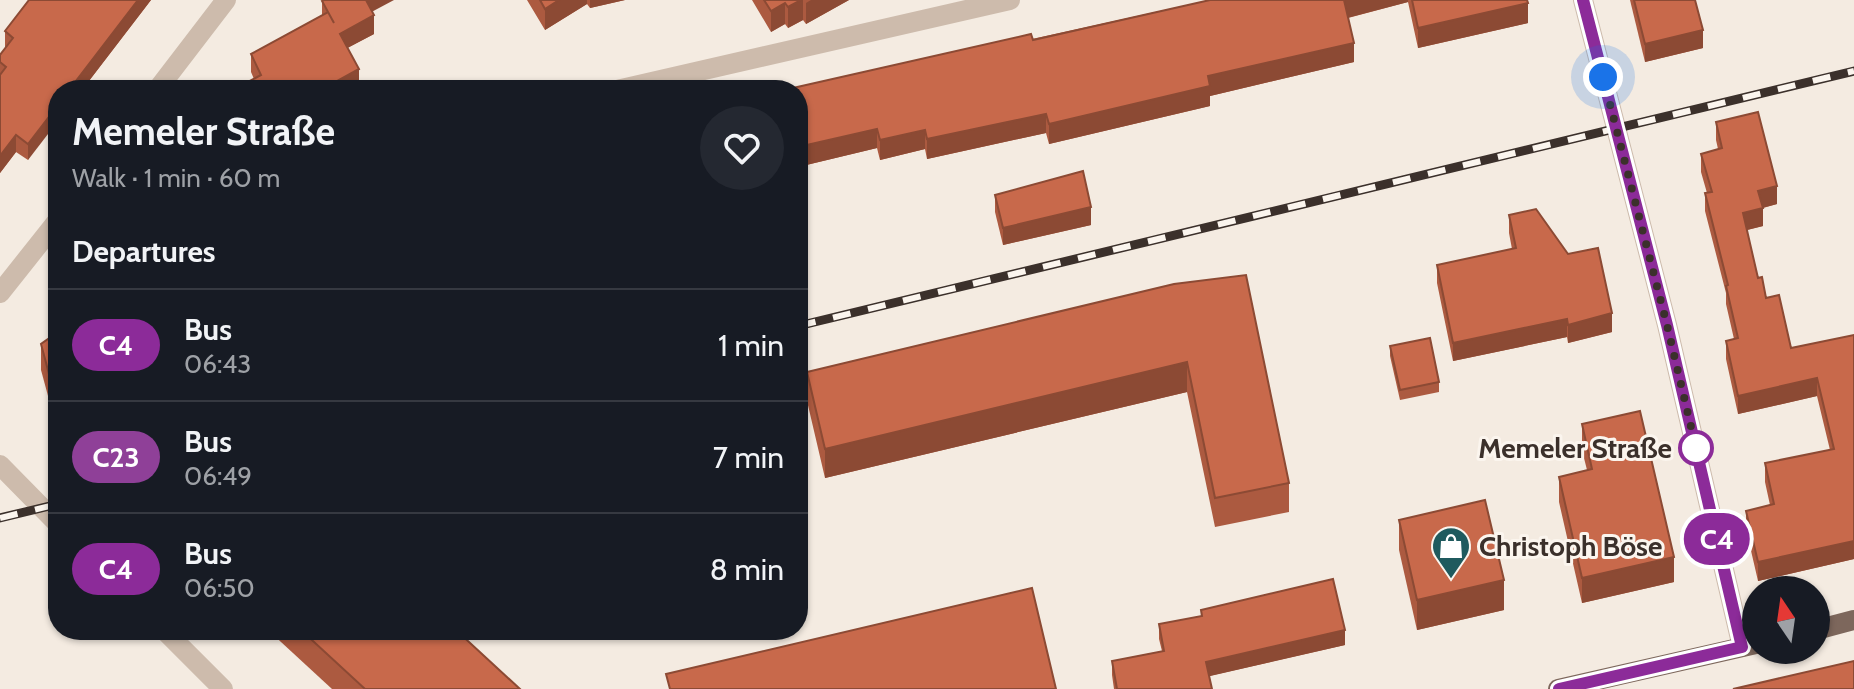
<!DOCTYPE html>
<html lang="en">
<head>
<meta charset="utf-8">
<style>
	:root { --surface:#171b24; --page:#242831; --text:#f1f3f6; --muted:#9ea1a6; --line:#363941 }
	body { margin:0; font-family:Cabin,sans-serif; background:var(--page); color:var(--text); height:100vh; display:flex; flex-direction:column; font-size:30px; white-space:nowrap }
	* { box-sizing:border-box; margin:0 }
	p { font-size:26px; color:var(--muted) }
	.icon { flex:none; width:44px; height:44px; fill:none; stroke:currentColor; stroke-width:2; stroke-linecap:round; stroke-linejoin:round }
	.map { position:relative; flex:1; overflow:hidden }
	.side { position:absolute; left:48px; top:80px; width:760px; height:560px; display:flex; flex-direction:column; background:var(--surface); border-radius:32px; box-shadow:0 2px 6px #0004 }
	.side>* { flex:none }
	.badge { padding:0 16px; border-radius:26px; font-size:28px; line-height:52px }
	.needle { width:52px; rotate:347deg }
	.tools { position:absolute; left:1742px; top:576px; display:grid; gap:16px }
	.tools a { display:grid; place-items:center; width:88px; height:88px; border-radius:50%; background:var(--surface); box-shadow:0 2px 6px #0004; font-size:40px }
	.you { position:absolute; width:40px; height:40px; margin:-20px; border:6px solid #fff; border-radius:50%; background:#1a73e8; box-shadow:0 0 0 12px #1a73e833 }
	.map>.badge { position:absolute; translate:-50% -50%; box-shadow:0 0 0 4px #fff }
	h2 { padding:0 24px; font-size:30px; line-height:72px }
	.round { display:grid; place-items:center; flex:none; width:84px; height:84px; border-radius:42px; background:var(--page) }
	.headline { display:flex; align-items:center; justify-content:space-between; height:136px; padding:0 24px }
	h1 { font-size:38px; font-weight:800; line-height:60px }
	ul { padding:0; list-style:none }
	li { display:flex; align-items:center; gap:24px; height:112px; padding:0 24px; border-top:2px solid var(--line) }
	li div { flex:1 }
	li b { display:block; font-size:30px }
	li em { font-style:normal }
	li .badge { min-width:88px; font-weight:700; text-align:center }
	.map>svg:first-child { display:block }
</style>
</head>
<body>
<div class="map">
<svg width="1854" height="689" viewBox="0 0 1854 689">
	<rect width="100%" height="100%" fill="#f4ebe1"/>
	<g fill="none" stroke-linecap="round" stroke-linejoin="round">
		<g stroke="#cdbbac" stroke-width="20">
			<polyline points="1583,0 1667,325 1742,647"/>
			<polyline points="157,90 226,0"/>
			<polyline points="617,90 1010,0"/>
			<polyline points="0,293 58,220"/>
			<polyline points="0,465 58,524"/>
			<polyline points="164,630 223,689"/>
		</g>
		<g stroke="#7d675c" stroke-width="20">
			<polyline points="1816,630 1854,620"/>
			<polyline points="1558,689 1756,644"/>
		</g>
		<defs>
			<g id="rail">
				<polyline points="798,326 1854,71"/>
				<polyline points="0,518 58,504"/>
			</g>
		</defs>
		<use href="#rail" stroke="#3b302b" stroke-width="9"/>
		<use href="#rail" stroke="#fbf5ee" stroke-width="6" stroke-dasharray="18" stroke-linecap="butt"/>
	</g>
	<g fill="#ac5a40">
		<polygon points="29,0 151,0 82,90 58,90 28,160 16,152 0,173 0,55 5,48 5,31"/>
		<polygon points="527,0 625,0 590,8 587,4 545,30"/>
		<polygon points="752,0 849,0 806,24 803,20 788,28 785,24 771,32"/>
		<polygon points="1210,0 1527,0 1528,23 1418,48 1408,2 1348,18 1354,62 1210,96 1210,106 1049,144 1046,133 927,159 925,149 880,160 877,148 798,167 798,179 798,90"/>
		<polygon points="1630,0 1695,0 1703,48 1645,62"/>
		<polygon points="322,1 372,12 374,34 347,48 359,88 354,90 233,90 254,79 251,72 251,54 322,15"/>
		<polygon points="1716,122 1777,204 1763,208 1763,226 1747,230 1758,278 1766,298 1791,348 1854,335 1854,559 1758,581 1746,529 1746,511 1770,505 1765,482 1765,463 1830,450 1817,396 1738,414 1726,359 1726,341 1734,339 1726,304 1726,293 1705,211 1705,193 1707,193 1701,172 1701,154 1718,149 1716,140"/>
		<polygon points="995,195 1091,225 1003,245 995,212"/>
		<polygon points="1509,215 1612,332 1568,343 1567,337 1453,361 1437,283 1437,265 1512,249 1509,233"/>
		<polygon points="1174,284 1289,483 1289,512 1215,527 1187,392 825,478 807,401 807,372"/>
		<polygon points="58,332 58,429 57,429 41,370 41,344"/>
		<polygon points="1390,346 1439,382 1439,392 1400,400 1390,356"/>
		<polygon points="1582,424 1674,582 1582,603 1559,502 1559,477 1587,470 1582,450"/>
		<polygon points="1399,520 1504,610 1417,630 1399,550"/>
		<polygon points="1201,610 1345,645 1209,676 1212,689 1114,689 1112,675 1112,661 1162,651 1159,639 1159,624 1201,616"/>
		<polygon points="268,630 456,630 520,689 332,689"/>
	</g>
	<g fill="#8c4a34">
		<polygon points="138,0 151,0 82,90 69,90"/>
		<polygon points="364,0 394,0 364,16"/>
		<polygon points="559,0 587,0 587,4 545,30 545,9"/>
		<polygon points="590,0 625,0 590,8"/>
		<polygon points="801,0 803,0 803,20 788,28 788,7"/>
		<polygon points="811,0 849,0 806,24 806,3"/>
		<polygon points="1343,0 1408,0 1408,2 1343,19"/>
		<polygon points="785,3 785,24 771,32 771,11"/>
		<polygon points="1528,3 1528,23 1418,48 1418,28"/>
		<polygon points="374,15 374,34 340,52 340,34"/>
		<polygon points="1703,30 1703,48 1645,62 1645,44"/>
		<polygon points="1354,43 1354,62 1210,96 1210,106 1049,144 1049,124 1208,76"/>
		<polygon points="359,69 359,88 354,90 321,90"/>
		<polygon points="58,105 58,121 28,160 28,144"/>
		<polygon points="1046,114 1046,133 927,159 927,139"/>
		<polygon points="877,129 877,148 798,167 798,179 798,147"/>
		<polygon points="925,130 925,149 880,160 880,140"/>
		<polygon points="16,135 16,152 0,173 0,156"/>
		<polygon points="1777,186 1777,204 1758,209 1758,191"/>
		<polygon points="1091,207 1091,225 1003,245 1003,228"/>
		<polygon points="1763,208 1763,226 1743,231 1743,213"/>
		<polygon points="1612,313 1612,332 1568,343 1568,325"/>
		<polygon points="1567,319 1567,337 1453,361 1453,343"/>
		<polygon points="1187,362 1187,392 825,478 825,449"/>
		<polygon points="1817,378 1817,396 1738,414 1738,396"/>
		<polygon points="58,403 58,429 57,429 57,404"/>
		<polygon points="1854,541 1854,559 1758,581 1758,562"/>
		<polygon points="1674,557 1674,582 1582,603 1582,578"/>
		<polygon points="1504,580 1504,610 1417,630 1417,600"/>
		<polygon points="1345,630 1345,645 1206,677 1206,662"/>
	</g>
	<g fill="#c8694b" stroke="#8c4a34" stroke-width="2">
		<polygon points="29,0 138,0 69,90 58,90 58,105 28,144 16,135 0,156 0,75 6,67 0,62 0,55 13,38 5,31"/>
		<polygon points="324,0 366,0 374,15 340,34 359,69 321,90 233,90 261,75 251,54 328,12 334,23 322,1"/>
		<polygon points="540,0 559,0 545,9"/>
		<polygon points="764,0 801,0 788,7 785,3 771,11"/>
		<polygon points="1210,0 1344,0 1354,43 1208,76 1210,86 1049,124 1046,114 927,139 925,130 880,140 877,129 798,147 798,90 784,90 1031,34 1033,40"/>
		<polygon points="1412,0 1527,0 1528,3 1418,28"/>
		<polygon points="1634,0 1695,0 1703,30 1645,44"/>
		<polygon points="1758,112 1777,186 1758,191 1763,208 1743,213 1758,278 1762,277 1766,298 1779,295 1791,348 1854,335 1854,541 1758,562 1746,511 1774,504 1765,463 1834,449 1817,378 1738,396 1726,341 1738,338 1726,286 1728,285 1705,193 1712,192 1701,154 1722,148 1716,122"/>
		<polygon points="1083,171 1091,207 1003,228 995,195"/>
		<polygon points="1536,209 1568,254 1598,248 1612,313 1568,325 1567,319 1453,343 1437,265 1516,248 1509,215"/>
		<polygon points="1246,275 1289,483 1215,498 1187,362 825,449 807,372 1174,284"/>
		<polygon points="58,332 58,403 57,404 41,344"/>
		<polygon points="1430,338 1439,382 1400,390 1390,346"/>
		<polygon points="1640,411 1674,557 1582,578 1559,477 1592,469 1582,424"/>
		<polygon points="1485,500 1504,580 1417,600 1399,520"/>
		<polygon points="1333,579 1345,630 1206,662 1212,689 1117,689 1112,661 1164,651 1159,624 1202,616 1201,610"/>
		<polygon points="1032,588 1056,689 670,689 666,674"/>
		<polygon points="301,630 456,630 520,689 365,689"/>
		<polygon points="1854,661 1854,689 1733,689"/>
	</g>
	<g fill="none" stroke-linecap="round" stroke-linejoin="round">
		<defs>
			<polyline id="line" points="1559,689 1742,647 1667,325 1583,0"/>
		</defs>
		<use href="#line" stroke="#fff" stroke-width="18"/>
		<use href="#line" stroke="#8c2b99" stroke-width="12"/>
		<polyline stroke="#3b302b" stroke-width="8" stroke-dasharray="0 14.4" points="1603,77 1667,325 1696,448"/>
	</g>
	<defs>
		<symbol id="shop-pin" viewBox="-11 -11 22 30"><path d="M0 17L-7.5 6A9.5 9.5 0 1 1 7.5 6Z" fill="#1f5a5e" stroke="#fbf5ee"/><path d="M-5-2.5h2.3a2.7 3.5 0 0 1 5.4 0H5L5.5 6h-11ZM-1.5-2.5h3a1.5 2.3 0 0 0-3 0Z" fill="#fff"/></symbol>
	</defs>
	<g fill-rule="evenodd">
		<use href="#shop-pin" x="1429" y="524" width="44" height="60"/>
	</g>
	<circle fill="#fff" stroke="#8c2b99" stroke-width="4" cx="1696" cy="448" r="16"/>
	<g text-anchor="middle" stroke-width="6" stroke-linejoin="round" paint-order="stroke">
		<g font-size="28" font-weight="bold" fill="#3b302b" stroke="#fbf5ee" text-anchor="end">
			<text x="1672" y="458">Memeler Straße</text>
		</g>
		<g font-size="28" font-weight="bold" fill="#3b302b" stroke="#fbf5ee" text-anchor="start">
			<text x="1479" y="556">Christoph Böse</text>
		</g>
	</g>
</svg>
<div class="tools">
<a><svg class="needle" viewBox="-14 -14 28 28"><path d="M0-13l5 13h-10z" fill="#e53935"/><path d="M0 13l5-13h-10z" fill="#9ea1a6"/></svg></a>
</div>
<div class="you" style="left:1603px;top:77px"></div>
<b class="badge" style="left:1717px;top:539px;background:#8c2b99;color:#fff">C4</b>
<section class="side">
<div class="headline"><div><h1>Memeler Straße</h1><p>Walk · 1 min · 60 m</p></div><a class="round"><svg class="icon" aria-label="heart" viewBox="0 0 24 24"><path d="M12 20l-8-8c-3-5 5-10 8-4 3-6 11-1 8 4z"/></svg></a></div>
<h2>Departures</h2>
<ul>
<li><span class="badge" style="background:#8c2b99;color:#fff">C4</span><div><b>Bus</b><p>06:43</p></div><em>1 min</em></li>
<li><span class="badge" style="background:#8f4098;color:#fff">C23</span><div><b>Bus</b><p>06:49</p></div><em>7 min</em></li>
<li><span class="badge" style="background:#8c2b99;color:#fff">C4</span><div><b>Bus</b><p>06:50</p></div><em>8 min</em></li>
</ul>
</section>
</div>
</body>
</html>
